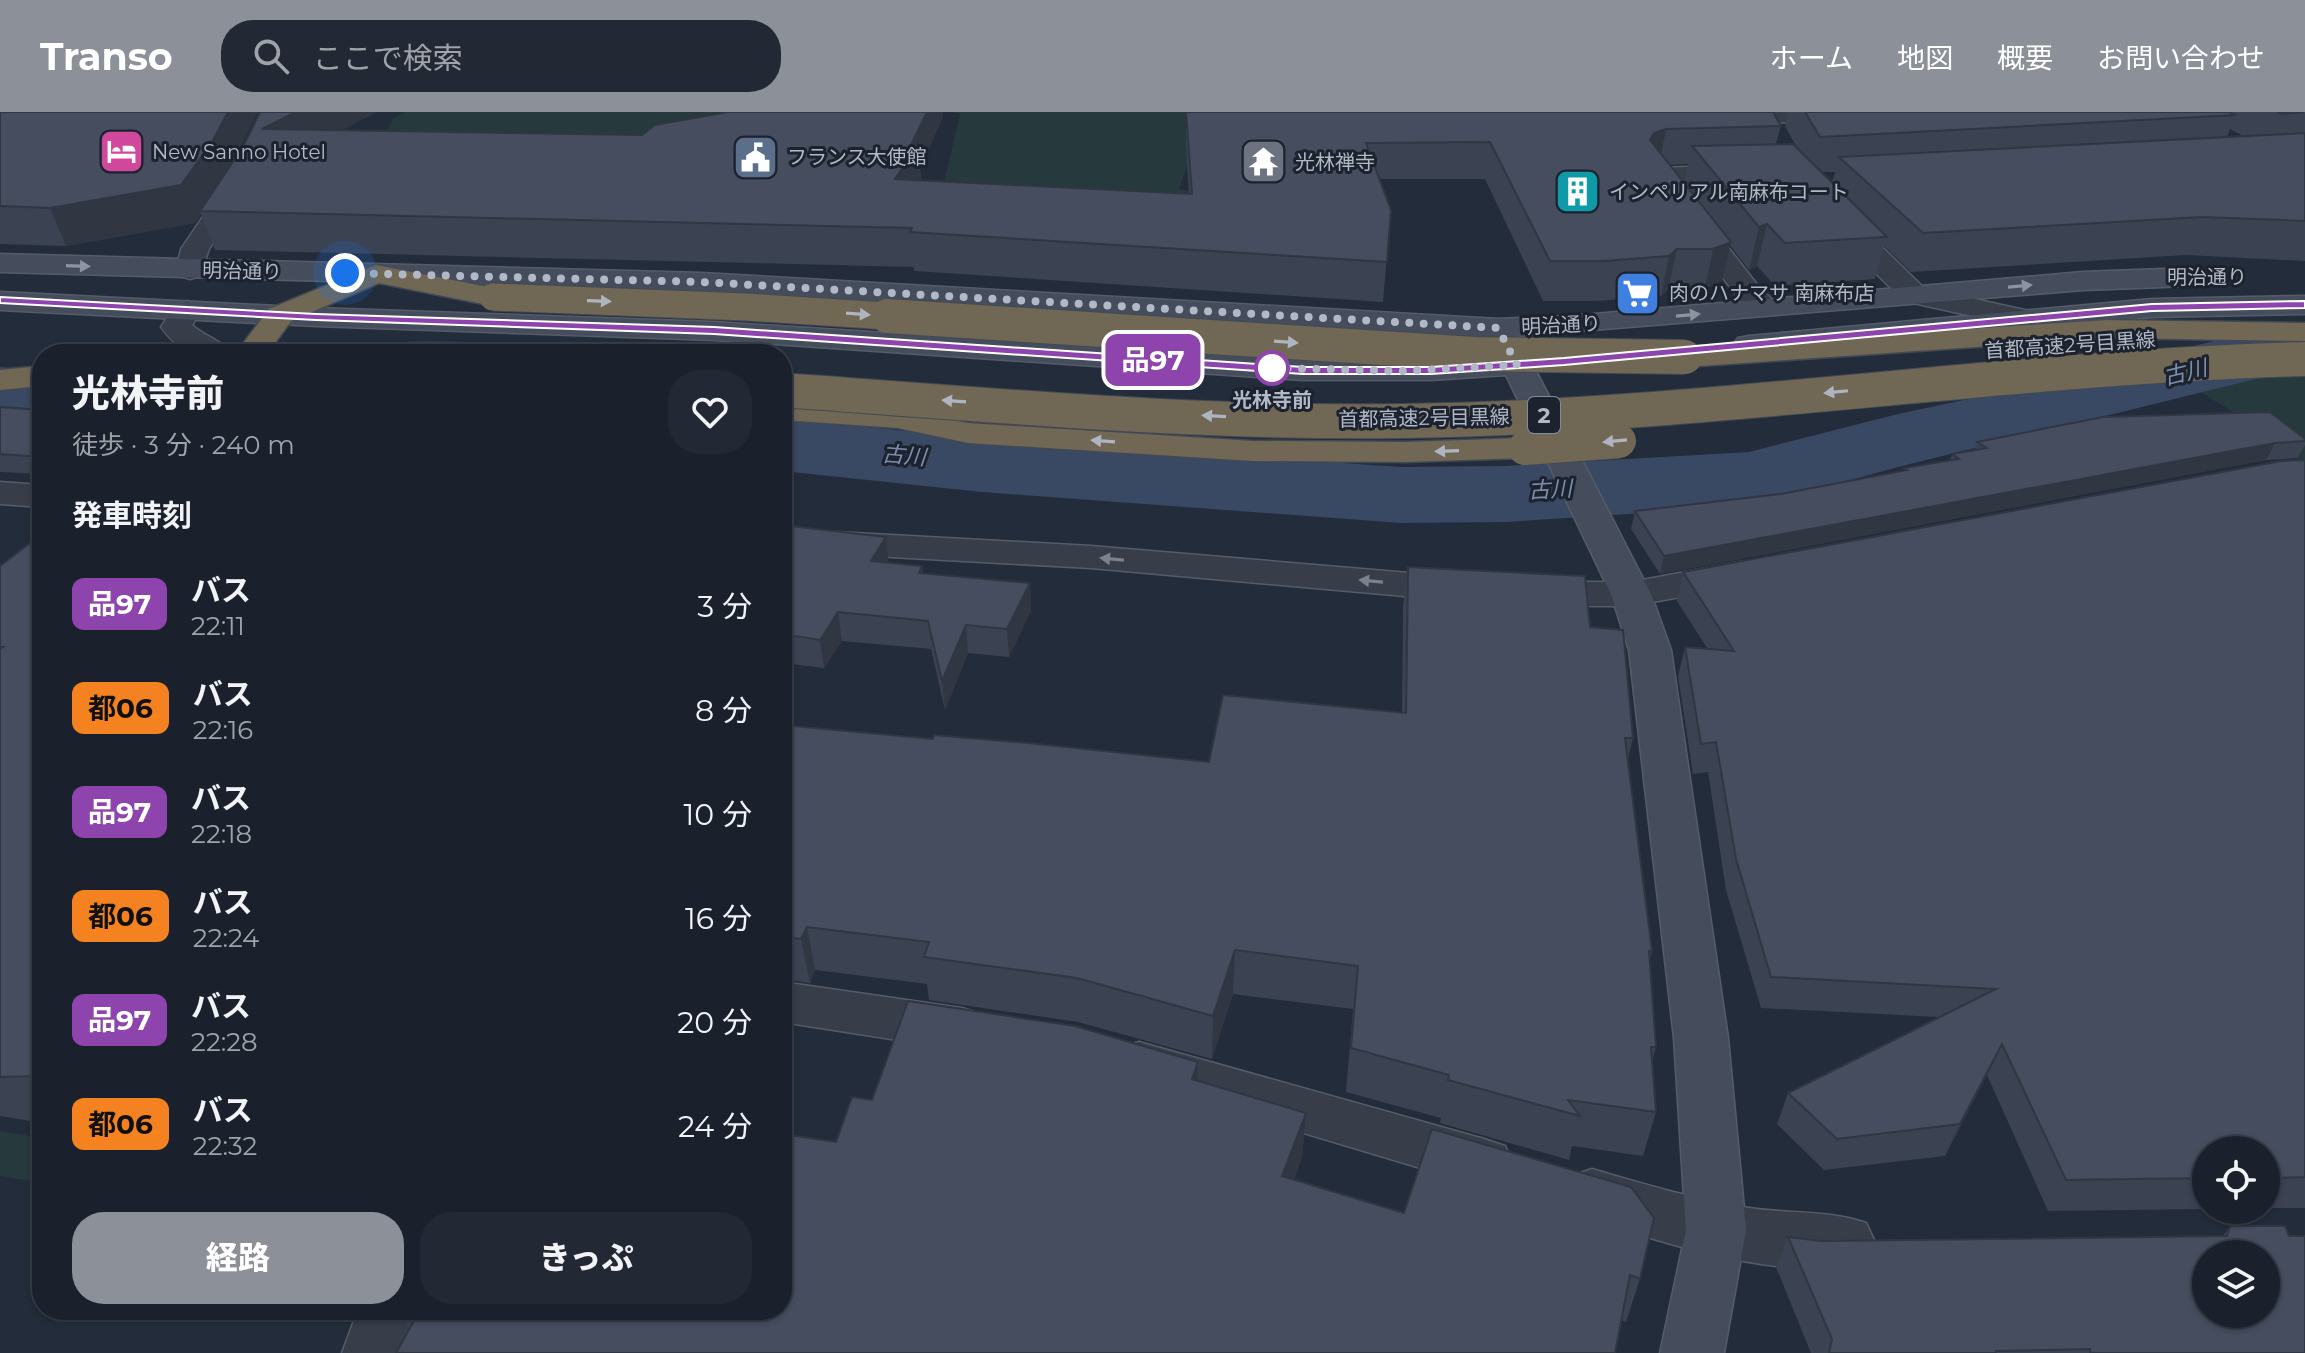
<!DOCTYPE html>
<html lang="ja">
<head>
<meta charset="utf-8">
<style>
	:root { --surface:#1a212c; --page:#232934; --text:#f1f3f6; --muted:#9fa3a9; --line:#383e48; --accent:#8c9099 }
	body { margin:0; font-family:Montserrat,"Noto Sans JP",sans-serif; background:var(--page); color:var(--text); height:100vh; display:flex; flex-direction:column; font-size:30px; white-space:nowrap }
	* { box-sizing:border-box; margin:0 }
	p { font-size:26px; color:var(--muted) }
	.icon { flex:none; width:44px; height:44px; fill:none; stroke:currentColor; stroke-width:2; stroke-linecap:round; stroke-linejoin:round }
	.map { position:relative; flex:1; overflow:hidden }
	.drawer { position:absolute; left:32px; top:232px; width:760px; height:976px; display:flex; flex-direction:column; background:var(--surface); border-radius:32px; box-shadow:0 2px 6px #0004,0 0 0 2px var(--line) }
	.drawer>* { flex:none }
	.badge { padding:0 16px; border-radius:12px; font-size:28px; line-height:52px }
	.buttons { position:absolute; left:2192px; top:1024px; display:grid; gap:16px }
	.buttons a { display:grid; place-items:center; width:88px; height:88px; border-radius:50%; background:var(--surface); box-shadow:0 2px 6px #0004,0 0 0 2px var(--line); font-size:40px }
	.you { position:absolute; width:40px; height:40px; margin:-20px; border:6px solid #fff; border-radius:50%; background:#1a73e8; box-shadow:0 0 0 12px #1a73e833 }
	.map>.badge { position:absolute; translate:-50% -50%; box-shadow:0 0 0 4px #fff }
	h2 { padding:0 40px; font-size:30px; line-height:72px }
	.round { display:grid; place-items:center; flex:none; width:84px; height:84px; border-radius:32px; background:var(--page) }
	.headline { display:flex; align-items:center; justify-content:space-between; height:136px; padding:0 40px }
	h1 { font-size:38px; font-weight:800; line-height:60px }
	.primary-button { display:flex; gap:16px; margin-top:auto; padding:16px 40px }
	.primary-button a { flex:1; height:92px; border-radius:32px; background:var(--accent); color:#fff; font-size:32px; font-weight:800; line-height:92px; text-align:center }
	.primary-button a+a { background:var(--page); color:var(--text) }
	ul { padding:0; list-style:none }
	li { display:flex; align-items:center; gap:24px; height:104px; padding:0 40px }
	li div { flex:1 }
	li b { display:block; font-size:30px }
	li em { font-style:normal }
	li .badge { min-width:88px; font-weight:700; text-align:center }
	header { display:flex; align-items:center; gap:48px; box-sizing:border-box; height:112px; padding:0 40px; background:var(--accent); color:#fff }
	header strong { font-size:38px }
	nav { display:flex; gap:44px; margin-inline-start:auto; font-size:28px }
	.search { width:560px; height:72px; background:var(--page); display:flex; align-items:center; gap:20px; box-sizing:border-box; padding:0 28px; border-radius:32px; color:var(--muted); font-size:30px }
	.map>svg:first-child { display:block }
</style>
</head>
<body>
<header>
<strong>Transo</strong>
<div class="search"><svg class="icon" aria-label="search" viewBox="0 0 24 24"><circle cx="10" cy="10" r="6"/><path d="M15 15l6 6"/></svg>ここで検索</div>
<nav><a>ホーム</a><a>地図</a><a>概要</a><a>お問い合わせ</a></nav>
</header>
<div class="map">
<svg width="2305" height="1241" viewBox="0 0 2305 1241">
	<rect width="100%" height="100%" fill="#232c3a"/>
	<g fill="#26393c">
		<polygon points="405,0 866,0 670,30 378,37 393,7"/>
		<polygon points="952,0 1376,0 1193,38 1179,77 1233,90 937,101 960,2"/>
		<polygon points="2305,261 2305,352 2262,317 2173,264"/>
		<polygon points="0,1019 42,1026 42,1071 0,1064"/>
	</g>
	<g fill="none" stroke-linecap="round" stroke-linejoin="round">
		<g fill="#394863" fill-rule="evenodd">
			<polygon points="2286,215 2305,220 2305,258 2268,264 1914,351 1751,394 1505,410 1401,411 982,380 782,359 782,307 982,326 1401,355 1505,354 1749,340 1898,302 2043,271 2267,216"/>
			<polygon points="0,255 42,258 42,308 0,305"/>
		</g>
		<defs>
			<g id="street">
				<polygon points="261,0 285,0 254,68 209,137 200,164 190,167 180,164 176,158 181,137 228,68"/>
				<polygon points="1756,0 1908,0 1904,5 1896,7 1765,11 1757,9 1753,4"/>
				<path d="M1745,53L1754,56L1758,61L1754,66L1678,71L1759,175L1781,196L1777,202C1759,207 1751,199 1739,187L1646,64L1650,59L1659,56Z"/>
				<polygon points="1839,101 1849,103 1924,176 2038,201 2042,207 2038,213 2027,216 1904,189 1829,115 1825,109 1829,103"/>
				<path d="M187,189L198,192L202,198L192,213C204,224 223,229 232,242C199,242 182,245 161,215L176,192Z"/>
				<polygon points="0,370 42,373 42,395 0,392"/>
				<polygon points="782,417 1091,434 1516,470 1631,470 1740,450 1754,454 1759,462 1754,470 1740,474 1631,494 1516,494 1091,456 782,439"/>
				<polygon points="782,870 962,896 981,902 989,917 981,932 962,938 782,910"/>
				<polygon points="1139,930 1484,1027 1505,1034 1513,1051 1505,1068 1484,1075 1120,966 1112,951 1120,936"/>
				<path d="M1592,1057C1644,1072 1696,1088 1749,1096C1788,1102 1830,1098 1866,1111L1875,1130L1866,1149C1792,1175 1645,1126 1571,1100L1562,1082L1571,1064Z"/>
				<polygon points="358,1198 420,1198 406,1241 342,1241"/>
			</g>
			<g id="secondary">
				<polygon points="0,142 702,161 1498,207 1571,204 2083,160 2190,156 2200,159 2205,165 2200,171 2190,174 2083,178 1518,224 1651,482 1671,538 1728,926 1746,1118 1724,1241 1660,1241 1686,1118 1674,926 1629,538 1611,482 1506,263 1431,268 1303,268 714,228 316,214 0,198 0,180 316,196 714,210 1303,248 1497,245 1487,225 702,179 0,160"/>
				<polygon points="2305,184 2305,202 2152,205 1749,242 1738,240 1733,233 1738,226 1749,224 2152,187"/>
			</g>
			<g id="highway">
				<polygon points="376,153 493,176 504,179 508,185 504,191 493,194 379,171 291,209 275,231 285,242 250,242 242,233 269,197"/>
				<polygon points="2108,208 2305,211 2305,229 2108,226 1685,255 1674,252 1669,245 1674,238 1685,235"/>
				<polygon points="426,231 580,233 591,235 596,242 325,242 330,235 341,233"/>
				<polygon points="42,254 42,274 0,278 0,258"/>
				<polygon points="782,288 898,296 968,311 1253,329 1405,330 1525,326 1537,329 1542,336 1537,343 1525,346 1405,350 1253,349 968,331 898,316 782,308"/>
			</g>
		</defs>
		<use href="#street" stroke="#555c68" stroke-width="3"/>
		<use href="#secondary" stroke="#555c68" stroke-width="3"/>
		<use href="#highway" stroke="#424955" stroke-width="3"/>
		<use href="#street" fill="#373e4a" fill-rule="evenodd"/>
		<use href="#secondary" fill="#454d5d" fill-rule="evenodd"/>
		<use href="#highway" fill="#706754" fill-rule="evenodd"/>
		<defs>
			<polyline id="highway-bridge-far1" points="493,185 746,195 918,206"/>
			<g id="highway-bridge">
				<polyline points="887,204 1474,242 1685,245"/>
				<path d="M782,278C1004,294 1226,315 1448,308C1735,300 2019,255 2305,247"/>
				<polyline points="1525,336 1619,329"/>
			</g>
		</defs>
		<use href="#highway-bridge-far1" stroke="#424955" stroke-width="29" stroke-linecap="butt"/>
		<use href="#highway-bridge" stroke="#424955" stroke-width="36" stroke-linecap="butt"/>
		<use href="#highway-bridge-far1" stroke="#706754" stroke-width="27"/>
		<use href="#highway-bridge" stroke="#706754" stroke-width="34"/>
	</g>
	<g fill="#3b4251" fill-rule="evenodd">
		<path d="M0,0L235,47L244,33L260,0H377L342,18L642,23L927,0H943V5L920,56L921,68L1189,82L1186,34V0L1781,14L1776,32L1797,36L1785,14L1788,0H2305V149L2186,143L1911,160L1884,134L1875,167L1775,174L1757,154L1749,158L1730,133L1722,169L1705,177H1668L1661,184L1597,189H1543L1485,67H1380L1391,98L1383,190L914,159V155L215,138L201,102L195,111L66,134L0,132ZM2230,17L2243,24L2227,25ZM1688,52L1684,71L1670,53ZM1822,60H1835L1832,70Z"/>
		<polygon points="0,295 42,298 42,362 0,360"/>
		<polygon points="2305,327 2305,333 2298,346 2266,348 1660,462 1631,417 1635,399 1781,382 1903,359 1904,356 1950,348 1952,342 1975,338 1977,330"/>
		<polygon points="2305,348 2305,1096 2266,1096 2266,1038 2206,1038 2206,1097 2048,1099 1987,963 1945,1044 1824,1058 1777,1012 1788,981 1938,905 1761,896 1726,778 1708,660 1693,662 1678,564 1685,535 1707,536 1677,489 1683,460"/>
		<polygon points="782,413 889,451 922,454 923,462 1030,471 1031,499 1009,545 968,541 945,598 931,537 842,529 824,556 782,551"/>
		<polygon points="42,422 42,1009 30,1009 0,1004 0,454"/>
		<polygon points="1408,455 1590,515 1633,626 1628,647 1652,839 1650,847 1656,935 1652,950 1656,1000 1643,1044 1572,1034 1569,1048 1440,1011 1441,1006 1346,980 1353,897 1233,882 1212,947 1078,910 929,888 927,872 815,858 810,871 782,867 782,613 933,627 1209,650 1402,600 1403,495"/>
		<polygon points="1198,969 1306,1001 1302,1045 1294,1068 1404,1101 1432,1017 1640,1167 1626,1210 1621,1208 409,1218 399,1198 782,1198 836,1030 872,988"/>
		<polygon points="2230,1114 2289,1124 2305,1241 1811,1241 1776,1155 1788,1125 1822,1129 2223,1124"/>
	</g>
	<g fill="#303642">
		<polygon points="228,0 258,0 225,66 200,99 201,102 195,111 66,134 50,96"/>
		<polygon points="296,0 377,0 274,52 262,17"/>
		<polygon points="927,0 943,0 943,5 920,56 921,70 895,67"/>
		<polygon points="1666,17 1659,53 1650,28 1654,21"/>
		<polygon points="1767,112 1757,154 1749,158 1759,115"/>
		<polygon points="1731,130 1722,169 1705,177 1713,137"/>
		<polygon points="1677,137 1668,177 1661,184 1669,144"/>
		<polygon points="2275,331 2266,348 1660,462 1664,444"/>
		<polygon points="886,425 889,453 871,449"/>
		<polygon points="1030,471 1031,499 1009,545 1007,517"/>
		<polygon points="838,500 842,529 824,556 820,528"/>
		<polygon points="966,513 968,541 945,598 942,569"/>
		<polygon points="807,815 815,858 810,871 801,827"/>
		<polygon points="1235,838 1233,882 1212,947 1213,904"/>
		<polygon points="782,871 791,914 782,935"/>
		<polygon points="2002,932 1987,963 1945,1044 1960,1012"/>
		<polygon points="1198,950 1197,993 1192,967"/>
		<polygon points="1306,1001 1302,1045 1279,1108 1282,1064"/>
	</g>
	<g fill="#454d5e" stroke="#303642" stroke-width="2" fill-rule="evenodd">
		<polygon points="0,0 228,0 212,30 181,73 50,96 0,94"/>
		<polygon points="260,0 296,0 262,17 642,23 655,13 728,0 927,0 911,33 918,33 895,67 1192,82 1186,0 1773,0 1781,14 1666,17 1654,21 1650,28 1731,130 1713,137 1677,137 1669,144 1604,149 1550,149 1490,30 1366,31 1391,98 1387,150 910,120 912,116 200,99 244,33"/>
		<polygon points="1805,0 2229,0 2236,3 1820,25"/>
		<polygon points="2278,0 2304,0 2282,2"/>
		<polygon points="2305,21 2305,109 2202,105 1923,121 1839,45"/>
		<polygon points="1793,32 1887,125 1785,131 1767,112 1759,115 1692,34"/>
		<polygon points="0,295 42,298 42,345 0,342"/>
		<polygon points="2270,300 2305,327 2305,329 2275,331 1664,444 1635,399 1781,382 1907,358 1904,356 1959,347 1952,342 1987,336 1977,330 2103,305"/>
		<polygon points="2305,348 2305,1065 2266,1066 2266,1038 2206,1038 2206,1066 2066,1068 2002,932 1960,1012 1837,1027 1788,981 1996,877 1771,865 1736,747 1716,630 1701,632 1685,535 1734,539 1683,460 2281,349"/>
		<polygon points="782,413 886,425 871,449 922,454 919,461 1030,471 1007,517 966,513 942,569 928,509 838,500 820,528 782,522"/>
		<polygon points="42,422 42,964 0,965 0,537 3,535 0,535 0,454"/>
		<polygon points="1408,455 1585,464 1590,515 1623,518 1633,626 1625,626 1652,839 1649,839 1656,935 1651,935 1656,1000 1568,988 1580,1004 1448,968 1449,963 1351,936 1358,854 1235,838 1213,904 1077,866 924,845 929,830 807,815 801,827 782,825 782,613 933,627 934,623 1028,631 1209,650 1223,583 1406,601"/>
		<polygon points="908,889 1075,914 1198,950 1192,967 1306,1001 1282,1064 1404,1101 1432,1017 1631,1075 1654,1106 1640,1167 1630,1163 1615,1241 396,1241 420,1198 782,1198 782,1022 836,1030 852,985 872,988"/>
		<path d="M2230,1114H2285L2289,1124H2305V1241H2090V1237L1996,1239V1241H1829L1832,1227L1788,1125L1822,1129L2227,1124ZM2206,1142H2266V1202H2206Z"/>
	</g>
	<defs><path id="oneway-solid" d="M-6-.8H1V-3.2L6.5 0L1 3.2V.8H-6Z" transform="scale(2)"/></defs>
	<g fill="#8c93a1">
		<use href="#oneway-solid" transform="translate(78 154) rotate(2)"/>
		<use href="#oneway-solid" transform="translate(2020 174) rotate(-5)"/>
		<use href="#oneway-solid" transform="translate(1688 203) rotate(-5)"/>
	</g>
	<g fill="#afb5c0">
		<use href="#oneway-solid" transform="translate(599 189) rotate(2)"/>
		<use href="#oneway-solid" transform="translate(858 202) rotate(4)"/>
		<use href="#oneway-solid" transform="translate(1286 230) rotate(4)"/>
		<use href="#oneway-solid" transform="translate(1836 280) rotate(174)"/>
		<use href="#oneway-solid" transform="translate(954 289) rotate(-176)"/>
		<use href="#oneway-solid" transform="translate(1214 304) rotate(-177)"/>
		<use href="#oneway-solid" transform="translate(1103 329) rotate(-176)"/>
		<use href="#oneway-solid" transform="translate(1615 329) rotate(175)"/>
		<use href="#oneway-solid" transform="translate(1447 339) rotate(178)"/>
	</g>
	<g fill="#7b828e">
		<use href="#oneway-solid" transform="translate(1112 447) rotate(-175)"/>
		<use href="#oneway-solid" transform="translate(1371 469) rotate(-175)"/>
	</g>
	<polygon fill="#8e44ad" stroke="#fff" stroke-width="2" points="0,185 316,202 714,215 1303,255 1431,255 1564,246 2152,192 2305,189 2305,196 2152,199 1564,253 1431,262 1303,262 714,222 316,208 0,191"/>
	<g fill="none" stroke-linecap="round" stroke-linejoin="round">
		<polyline stroke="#b2b9c6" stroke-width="8" stroke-dasharray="0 14.4" points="345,161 702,170 1498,216 1517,253 1402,259 1272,256"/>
	</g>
	<defs>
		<symbol id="hotel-square" viewBox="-11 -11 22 22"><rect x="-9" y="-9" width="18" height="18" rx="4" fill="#d1479c" stroke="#1c232f"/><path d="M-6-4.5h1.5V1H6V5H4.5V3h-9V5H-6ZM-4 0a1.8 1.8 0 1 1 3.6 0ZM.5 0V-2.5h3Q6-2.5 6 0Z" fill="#fff"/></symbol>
		<symbol id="civic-square" viewBox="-11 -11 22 22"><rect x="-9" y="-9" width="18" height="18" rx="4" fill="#5c6f8a" stroke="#1c232f"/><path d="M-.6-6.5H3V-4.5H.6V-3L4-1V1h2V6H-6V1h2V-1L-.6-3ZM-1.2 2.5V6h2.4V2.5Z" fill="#fff"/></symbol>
		<symbol id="temple-square" viewBox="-11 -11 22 22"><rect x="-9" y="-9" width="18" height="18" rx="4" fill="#6b7280" stroke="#1c232f"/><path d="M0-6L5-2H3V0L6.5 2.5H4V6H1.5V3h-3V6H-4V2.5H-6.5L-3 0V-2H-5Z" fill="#fff"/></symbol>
		<symbol id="building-square" viewBox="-11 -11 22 22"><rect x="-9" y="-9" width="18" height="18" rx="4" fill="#0f9aa8" stroke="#1c232f"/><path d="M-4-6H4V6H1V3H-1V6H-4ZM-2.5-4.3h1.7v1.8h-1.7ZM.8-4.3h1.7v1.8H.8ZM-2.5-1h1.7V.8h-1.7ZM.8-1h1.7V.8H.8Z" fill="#fff"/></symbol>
		<symbol id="supermarket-square" viewBox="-11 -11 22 22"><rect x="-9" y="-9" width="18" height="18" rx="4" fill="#3f7fe0" stroke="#1c232f"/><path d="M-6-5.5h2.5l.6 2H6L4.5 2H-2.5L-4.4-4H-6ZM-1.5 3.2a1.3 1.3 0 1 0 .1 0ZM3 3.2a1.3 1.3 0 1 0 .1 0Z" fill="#fff"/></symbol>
	</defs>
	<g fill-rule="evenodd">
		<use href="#hotel-square" x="96" y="14" width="51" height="51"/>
		<use href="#civic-square" x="730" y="20" width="51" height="51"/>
		<use href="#temple-square" x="1238" y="24" width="51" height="51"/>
		<use href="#building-square" x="1552" y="54" width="51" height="51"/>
		<use href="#supermarket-square" x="1612" y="156" width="51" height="51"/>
	</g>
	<circle fill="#fff" stroke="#8e44ad" stroke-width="4" cx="1272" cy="256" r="16"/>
	<g text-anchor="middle" stroke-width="6" stroke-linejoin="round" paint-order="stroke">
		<g font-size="20" fill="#b2b9c6" stroke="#1c232f" text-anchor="start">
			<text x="152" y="47">New Sanno Hotel</text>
			<text x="787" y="52">フランス大使館</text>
			<text x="1295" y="57">光林禅寺</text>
			<text x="1609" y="87">インペリアル南麻布コート</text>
			<text x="1669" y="188">肉のハナマサ 南麻布店</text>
		</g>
		<g font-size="20" fill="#b2b9c6" stroke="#1c232f">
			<text transform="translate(242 159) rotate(1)" y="7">明治通り</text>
			<text x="2207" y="172">明治通り</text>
			<text transform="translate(1561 213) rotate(-3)" y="7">明治通り</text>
			<text transform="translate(2070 233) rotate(-4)" y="7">首都高速2号目黒線</text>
			<text transform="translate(1424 306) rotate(-1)" y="7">首都高速2号目黒線</text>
		</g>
		<g font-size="20" font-weight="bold" fill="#b2b9c6" stroke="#1c232f">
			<text x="1272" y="295">光林寺前</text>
		</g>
		<g font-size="22" font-style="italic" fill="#7c8ead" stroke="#1c232f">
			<text transform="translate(2185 260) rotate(-14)" y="8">古川</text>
			<text transform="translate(904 343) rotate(5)" y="8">古川</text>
			<text transform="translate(1550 377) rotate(-3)" y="8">古川</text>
		</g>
		<rect fill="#1c232f" stroke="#858c99" stroke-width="2" x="1528" y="285" width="32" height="36" rx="6"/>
		<g font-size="22" font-weight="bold" fill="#b2b9c6">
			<text x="1544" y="311">2</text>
		</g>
	</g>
</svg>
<div class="buttons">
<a><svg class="icon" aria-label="locate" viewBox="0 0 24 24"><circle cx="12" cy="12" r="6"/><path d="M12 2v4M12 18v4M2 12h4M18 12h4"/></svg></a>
<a><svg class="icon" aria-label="layers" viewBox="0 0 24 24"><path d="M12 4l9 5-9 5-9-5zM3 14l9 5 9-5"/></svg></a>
</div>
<div class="you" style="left:345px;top:161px"></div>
<b class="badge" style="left:1153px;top:248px;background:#8e44ad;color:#fff">品97</b>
<section class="drawer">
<div class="headline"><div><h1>光林寺前</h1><p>徒歩 · 3 分 · 240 m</p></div><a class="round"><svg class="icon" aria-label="heart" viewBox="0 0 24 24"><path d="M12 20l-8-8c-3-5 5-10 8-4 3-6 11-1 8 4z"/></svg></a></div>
<h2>発車時刻</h2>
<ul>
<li><span class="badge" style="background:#8e44ad;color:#fff">品97</span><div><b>バス</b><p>22:11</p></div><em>3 分</em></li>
<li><span class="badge" style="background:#f58220;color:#111">都06</span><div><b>バス</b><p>22:16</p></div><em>8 分</em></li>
<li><span class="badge" style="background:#8e44ad;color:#fff">品97</span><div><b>バス</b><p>22:18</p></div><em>10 分</em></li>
<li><span class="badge" style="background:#f58220;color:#111">都06</span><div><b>バス</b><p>22:24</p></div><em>16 分</em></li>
<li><span class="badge" style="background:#8e44ad;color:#fff">品97</span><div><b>バス</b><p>22:28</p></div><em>20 分</em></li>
<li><span class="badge" style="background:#f58220;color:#111">都06</span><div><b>バス</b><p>22:32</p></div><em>24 分</em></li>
</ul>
<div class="primary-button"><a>経路</a><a>きっぷ</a></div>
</section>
</div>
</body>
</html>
